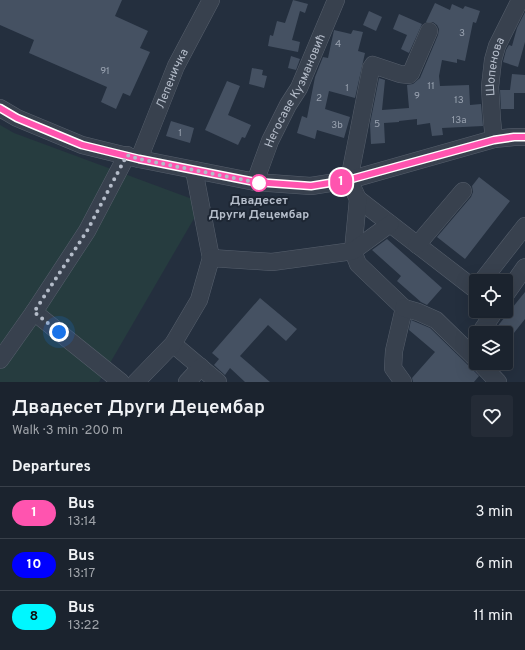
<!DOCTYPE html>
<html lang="en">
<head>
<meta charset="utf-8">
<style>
	:root { --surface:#1b232e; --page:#242b36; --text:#f1f3f6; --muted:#a0a4aa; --line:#39404a }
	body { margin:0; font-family:Overpass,sans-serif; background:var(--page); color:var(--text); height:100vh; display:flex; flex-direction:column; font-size:15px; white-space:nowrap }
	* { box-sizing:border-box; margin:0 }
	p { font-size:13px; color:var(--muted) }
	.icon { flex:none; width:22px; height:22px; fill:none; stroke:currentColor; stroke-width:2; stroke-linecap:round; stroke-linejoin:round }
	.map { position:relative; height:382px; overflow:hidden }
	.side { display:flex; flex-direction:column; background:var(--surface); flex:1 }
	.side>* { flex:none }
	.badge { padding:0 8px; border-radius:13px; font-size:14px; line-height:26px }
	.tools { position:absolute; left:469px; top:274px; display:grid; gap:8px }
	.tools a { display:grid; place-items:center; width:44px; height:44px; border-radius:4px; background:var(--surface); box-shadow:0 4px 16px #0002,0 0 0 1px var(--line); font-size:20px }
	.you { position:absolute; width:20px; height:20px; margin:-10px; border:3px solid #fff; border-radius:50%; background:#1a73e8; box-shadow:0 0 0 6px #1a73e833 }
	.map>.badge { position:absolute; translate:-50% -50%; box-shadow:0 0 0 2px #fff }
	h2 { padding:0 12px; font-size:15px; line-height:36px }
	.round { display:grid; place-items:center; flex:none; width:42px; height:42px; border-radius:4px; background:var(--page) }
	.overview { display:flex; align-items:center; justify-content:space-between; height:68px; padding:0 12px }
	h1 { font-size:19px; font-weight:600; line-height:30px }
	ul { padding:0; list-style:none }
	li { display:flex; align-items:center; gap:12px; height:52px; padding:0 12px; border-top:1px solid var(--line) }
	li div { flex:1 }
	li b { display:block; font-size:15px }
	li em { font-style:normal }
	li .badge { min-width:44px; font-weight:700; text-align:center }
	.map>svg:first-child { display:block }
</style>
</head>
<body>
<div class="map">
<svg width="525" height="382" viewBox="0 0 525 382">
	<rect width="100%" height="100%" fill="#242f3e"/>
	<polygon fill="#263c3f" points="0,125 14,133 203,203 99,382 0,382"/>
	<g fill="#455162">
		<polygon points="0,0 122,0 115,16 148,31 140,48 150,52 130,96 123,93 116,109 101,102 107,87 29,53 34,40 0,25"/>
		<polygon points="293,0 308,4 305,13 300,11 292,40 300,42 298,52 268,46 270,35 273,36 277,21 285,23"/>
		<polygon points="435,3 450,10 452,4 463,9 465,6 480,11 476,23 473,22 465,61 457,59 457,63 442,60 439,76 440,86 469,85 470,105 481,104 483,126 442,128 443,135 432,136 430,123 417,125 417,119 399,121 399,122 384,123 385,143 371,144 370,124 379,78 385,80 382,110 409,108 407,85 413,84 420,78 438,35 439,29 437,25 433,22 426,22"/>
		<polygon points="369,11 382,17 376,31 363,25"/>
		<polygon points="525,12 525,42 518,67 503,62 506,50 509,45 512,46 517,28"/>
		<polygon points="399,14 422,24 409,53 401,49 407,35 393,29"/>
		<polygon points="334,30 351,34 353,30 363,32 358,51 365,53 355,98 329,91 325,109 350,117 344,138 317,130 315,139 297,133 302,116 307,118 315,77 323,57 328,58"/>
		<polygon points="291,56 300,59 296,70 288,68"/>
		<polygon points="252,68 263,70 262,75 267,76 264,88 249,84"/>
		<polygon points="512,74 525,75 525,93 514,93 514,109 501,109 500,90 510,90"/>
		<polygon points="227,81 240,86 228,115 251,125 245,138 242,137 238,145 205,130"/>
		<polygon points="171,121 194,128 190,143 166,136"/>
		<polygon points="479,177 510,201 465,259 437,237 471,197 473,192 472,186"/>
		<polygon points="387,239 442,288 427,305 421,302 397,281 401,276 372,250"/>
		<polygon points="525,292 525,319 506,343 506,333 492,333"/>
		<polygon points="260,298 297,329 286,341 268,325 240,356 270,382 245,382 230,368 225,375 214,365 219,359 212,353"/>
		<polygon points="411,320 430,328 471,368 479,376 474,382 413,382 412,378 435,352 409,330"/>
	</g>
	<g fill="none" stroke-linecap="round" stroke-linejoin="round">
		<defs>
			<g id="minor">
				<polyline points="429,31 411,73 409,75 400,74 373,65 371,68 349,180 358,199 476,290"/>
				<polyline points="0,108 17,118 82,145 139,159 255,182 311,186 349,180 494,139 514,137 525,137"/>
				<path id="s1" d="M494,139L492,120L490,87L493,60L497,46L520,0"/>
				<path id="s2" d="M139,159L176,66L211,0"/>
				<polyline points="194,170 211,258"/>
				<path id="s3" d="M255,182L270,141L288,105L299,88L336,0"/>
				<polyline points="358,199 353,251 358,264 404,308 394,351 393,368 403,382"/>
				<polyline points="417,245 463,191"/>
				<polyline points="482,281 525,226"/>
				<polyline points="506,294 525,267"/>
				<polyline points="404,308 418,312 436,320 476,359"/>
				<polyline points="34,312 121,382"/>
				<polyline points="480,333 495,311"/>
				<polyline points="173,344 218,382"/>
				<polyline points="0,360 34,312 87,231 127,155"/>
				<polyline points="480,363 498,382"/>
				<polyline points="136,382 173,344 199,300 211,258 272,262 353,251 390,224"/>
				<polyline points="187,382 201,367"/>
			</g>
		</defs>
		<use href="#minor" stroke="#565f6c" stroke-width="18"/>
		<use href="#minor" stroke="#38414e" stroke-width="17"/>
	</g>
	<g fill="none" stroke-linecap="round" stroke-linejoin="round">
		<defs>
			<polyline id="line" points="0,108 17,118 82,145 139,159 255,182 311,186 348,180 494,140 514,137 525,137"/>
		</defs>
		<use href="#line" stroke="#fff" stroke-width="9"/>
		<use href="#line" stroke="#ff54af" stroke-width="6"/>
		<polyline stroke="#b4bcc9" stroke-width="4" stroke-dasharray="0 7.2" points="59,332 34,312 87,231 127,155 139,159 259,183"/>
	</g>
	<circle fill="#fff" stroke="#ff54af" stroke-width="2" cx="259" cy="183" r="8"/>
	<g text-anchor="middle" stroke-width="4" stroke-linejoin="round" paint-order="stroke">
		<g font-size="10" fill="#98a1af">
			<text x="462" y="36">3</text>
			<text x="338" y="47">4</text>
			<text x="105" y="74">91</text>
			<text x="431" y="89">11</text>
			<text x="347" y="91">1</text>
			<text x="417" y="99">9</text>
			<text x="319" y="101">2</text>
			<text x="459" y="103">13</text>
			<text x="459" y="123">13a</text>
			<text x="377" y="127">5</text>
			<text x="337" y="128">3b</text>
			<text x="180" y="136">1</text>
		</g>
		<g font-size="12" fill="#b4bcc9" stroke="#1d2633">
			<text dy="4" stroke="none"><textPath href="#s1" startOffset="73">Шопенова</textPath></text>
			<text dy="4" stroke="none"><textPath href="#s2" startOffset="87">Лепеничка</textPath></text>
			<text dy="4" stroke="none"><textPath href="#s3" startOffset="100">Негосаве Кузмановић</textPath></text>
		</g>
		<g font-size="12" font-weight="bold" fill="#b4bcc9" stroke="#1d2633">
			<text x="259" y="204">Двадесет<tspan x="259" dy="14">Други Децембар</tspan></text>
		</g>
	</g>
</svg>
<div class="tools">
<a><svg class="icon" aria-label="locate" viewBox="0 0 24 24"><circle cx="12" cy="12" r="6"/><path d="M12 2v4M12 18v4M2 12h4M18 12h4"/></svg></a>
<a><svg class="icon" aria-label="layers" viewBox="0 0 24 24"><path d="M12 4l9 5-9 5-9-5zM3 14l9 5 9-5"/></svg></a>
</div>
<div class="you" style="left:59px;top:332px"></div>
<b class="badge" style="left:341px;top:182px;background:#ff54af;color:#fff">1</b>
</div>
<section class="side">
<div class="overview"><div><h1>Двадесет Други Децембар</h1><p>Walk · 3 min · 200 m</p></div><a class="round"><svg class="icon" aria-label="heart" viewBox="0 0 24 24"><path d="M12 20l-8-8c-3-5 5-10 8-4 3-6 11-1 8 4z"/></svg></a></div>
<h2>Departures</h2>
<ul>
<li><span class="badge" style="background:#ff54af;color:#fff">1</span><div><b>Bus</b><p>13:14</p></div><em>3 min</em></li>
<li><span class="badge" style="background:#00f;color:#fff">10</span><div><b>Bus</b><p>13:17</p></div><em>6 min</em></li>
<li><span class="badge" style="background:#00f7ff;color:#111">8</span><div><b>Bus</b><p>13:22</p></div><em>11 min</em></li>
</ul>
</section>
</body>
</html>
